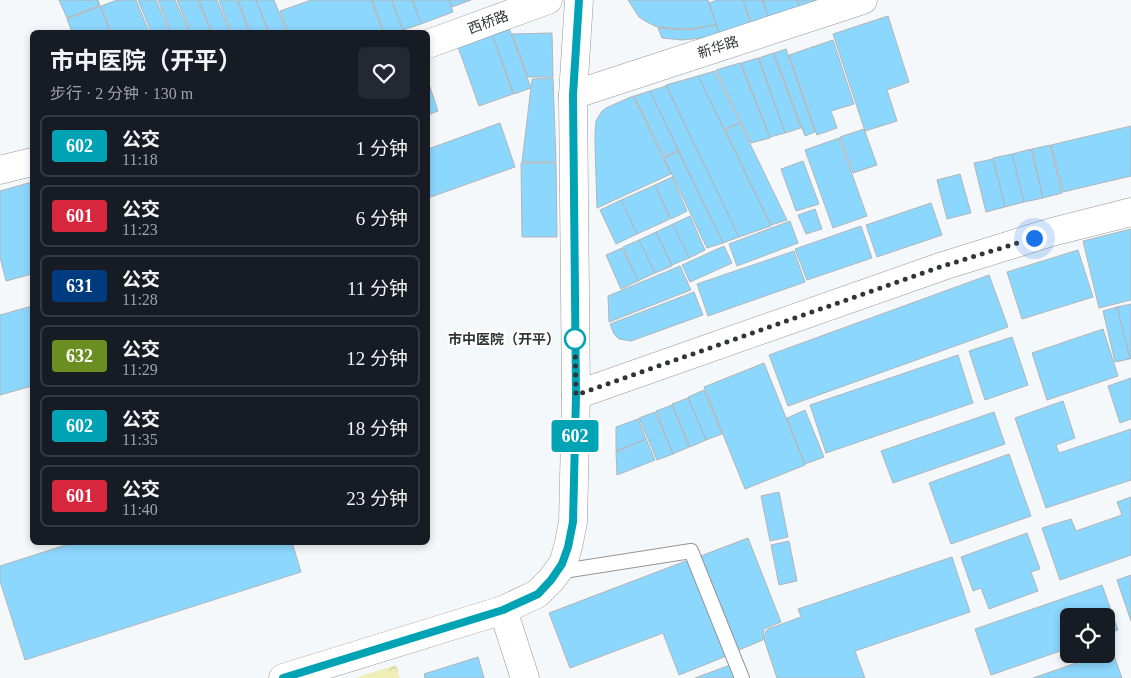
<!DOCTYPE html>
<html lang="zh">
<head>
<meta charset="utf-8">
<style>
	:root { --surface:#171b24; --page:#242831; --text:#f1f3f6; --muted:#9ea1a6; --line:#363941 }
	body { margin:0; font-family:"Times New Roman","Noto Sans SC",serif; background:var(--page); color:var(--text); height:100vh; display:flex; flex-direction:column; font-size:19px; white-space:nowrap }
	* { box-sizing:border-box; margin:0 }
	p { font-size:16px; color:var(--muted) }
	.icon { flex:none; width:28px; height:28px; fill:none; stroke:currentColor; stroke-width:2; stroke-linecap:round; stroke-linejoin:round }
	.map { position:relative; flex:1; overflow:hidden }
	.panel { position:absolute; left:30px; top:30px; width:400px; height:515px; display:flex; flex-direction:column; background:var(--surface); border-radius:8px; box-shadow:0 2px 8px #0003 }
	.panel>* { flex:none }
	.badge { padding:0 10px; border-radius:4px; font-size:18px; line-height:32px }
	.fabs { position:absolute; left:1060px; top:608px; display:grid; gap:10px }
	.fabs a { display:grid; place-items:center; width:55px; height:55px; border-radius:8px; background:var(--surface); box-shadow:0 2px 8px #0003; font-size:25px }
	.you { position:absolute; width:25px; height:25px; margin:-12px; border:4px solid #fff; border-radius:50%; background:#1a73e8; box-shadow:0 0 0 8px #1a73e833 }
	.map>.badge { position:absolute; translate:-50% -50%; box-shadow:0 0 0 2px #fff }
	.round { display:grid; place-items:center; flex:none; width:52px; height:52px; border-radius:8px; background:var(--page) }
	.head { display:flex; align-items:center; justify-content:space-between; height:85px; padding:0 20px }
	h1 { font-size:24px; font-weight:700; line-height:38px }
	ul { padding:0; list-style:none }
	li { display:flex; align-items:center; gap:15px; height:62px; margin:0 10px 8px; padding:0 10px; border:2px solid var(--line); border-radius:8px }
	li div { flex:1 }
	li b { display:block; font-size:19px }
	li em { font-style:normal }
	li .badge { min-width:55px; font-weight:700; text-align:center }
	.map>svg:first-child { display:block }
</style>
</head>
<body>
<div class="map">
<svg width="1131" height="678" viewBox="0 0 1131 678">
	<defs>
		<pattern id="park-crowns" width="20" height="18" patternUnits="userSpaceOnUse" patternTransform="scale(1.25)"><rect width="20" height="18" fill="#efeeb6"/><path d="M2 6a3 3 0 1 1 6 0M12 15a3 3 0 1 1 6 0" fill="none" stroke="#cdcd9d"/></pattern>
	</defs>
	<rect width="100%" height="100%" fill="#f5f8fa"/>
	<polygon fill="url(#park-crowns)" points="396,665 400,678 355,678"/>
	<g fill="#8cd7fd" stroke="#b2b5b7">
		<polygon points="59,0 98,0 100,5 67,18"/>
		<polygon points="117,0 136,0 149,32 111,32 101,6"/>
		<polygon points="138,0 156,0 170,32 151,32"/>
		<polygon points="158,0 175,0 189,32 171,32"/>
		<polygon points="177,0 198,0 211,32 190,32"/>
		<polygon points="199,0 217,0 230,32 212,32"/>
		<polygon points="219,0 237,0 249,32 231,32"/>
		<polygon points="238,0 256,0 268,32 250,32"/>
		<polygon points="256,0 274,0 287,32 269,32"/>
		<polygon points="311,0 371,0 383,32 288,32 280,11"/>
		<polygon points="372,0 391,0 403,30 396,32 384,32"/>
		<polygon points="392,0 412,0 421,24 403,30"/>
		<polygon points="413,0 449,0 453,12 421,24"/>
		<polygon points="449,0 471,0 452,7"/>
		<polygon points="628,0 708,0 716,25 687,29 657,27 645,21 639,17"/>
		<polygon points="717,0 743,0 751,25 720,35 709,3"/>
		<polygon points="743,0 762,0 769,18 752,24"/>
		<polygon points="763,0 797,0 800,8 769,18"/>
		<polygon points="798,0 817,0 818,1 800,8"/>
		<polygon points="100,6 110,32 72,32 67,19"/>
		<polygon points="888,16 909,82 887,90 897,121 865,131 833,34"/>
		<polygon points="716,25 720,35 711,37 692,39 682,40 662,38 658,28 688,30"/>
		<polygon points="509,28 531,88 514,94 492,34"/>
		<polygon points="552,33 553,77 528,77 512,34"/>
		<polygon points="492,34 513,94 479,106 458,47"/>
		<polygon points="833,40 854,104 831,111 837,128 817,135 789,55"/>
		<polygon points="786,49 815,132 805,136 774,53"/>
		<polygon points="773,53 801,128 785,133 759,58"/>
		<polygon points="758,58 785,133 770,137 741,63"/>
		<polygon points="740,63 770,138 751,143 716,70"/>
		<polygon points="715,71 740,123 724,129 698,76"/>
		<polygon points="698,76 769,222 771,226 739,237 666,85"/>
		<polygon points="553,78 556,162 522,162 532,79"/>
		<polygon points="428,81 438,111 428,115"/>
		<polygon points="666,86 667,88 739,237 723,243 650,91"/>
		<polygon points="650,91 678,150 664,157 634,96"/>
		<polygon points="633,96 671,174 597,208 595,144 595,132 596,121 602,111 606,108"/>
		<polygon points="500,123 515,167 428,198 428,149"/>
		<polygon points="740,123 787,220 771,225 725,130"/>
		<polygon points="1131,126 1131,176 1063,192 1051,145"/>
		<polygon points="864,129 877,165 853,173 840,137"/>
		<polygon points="839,138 867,216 833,228 805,150"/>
		<polygon points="1050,145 1062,193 1043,198 1032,149"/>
		<polygon points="1031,149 1043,198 1024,202 1012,154"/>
		<polygon points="678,151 721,239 723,243 707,248 706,246 664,158"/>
		<polygon points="1012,154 1024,202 1005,207 993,158"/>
		<polygon points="993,159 1005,207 986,212 974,163"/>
		<polygon points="803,161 819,204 796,211 781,169"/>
		<polygon points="521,163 556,163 557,237 522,237"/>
		<polygon points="960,174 971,213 947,219 937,180"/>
		<polygon points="672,177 687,211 671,219 655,185"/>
		<polygon points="32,182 32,274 6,281 0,257 0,191"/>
		<polygon points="655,185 670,219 637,234 621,200"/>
		<polygon points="621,200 637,234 616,244 600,210"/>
		<polygon points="931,203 942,235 877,257 866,225"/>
		<polygon points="815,209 822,229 806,234 798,215"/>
		<polygon points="690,216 705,250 689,258 673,224"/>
		<polygon points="790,221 798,243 737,266 729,244"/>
		<polygon points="673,224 689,258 672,265 656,232"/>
		<polygon points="861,226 872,258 807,280 795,249"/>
		<polygon points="1131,229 1131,300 1099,308 1083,241"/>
		<polygon points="656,232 672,266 655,273 639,240"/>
		<polygon points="639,240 655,273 638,281 623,247"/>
		<polygon points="724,246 732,263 690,282 682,265"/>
		<polygon points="622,248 638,281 621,289 606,255"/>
		<polygon points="1078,250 1093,297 1022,319 1007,272"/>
		<polygon points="794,251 805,282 708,316 697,284"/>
		<polygon points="680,266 691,290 609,322 608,296"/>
		<polygon points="989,275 1008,327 788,406 769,355"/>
		<polygon points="694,292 703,315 631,341 619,339 614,334 610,324"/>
		<polygon points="1131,304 1131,358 1130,359 1117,307"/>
		<polygon points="32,306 32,386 0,395 0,315"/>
		<polygon points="1117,307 1130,359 1115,362 1103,311"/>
		<polygon points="1103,329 1118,376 1047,400 1032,353"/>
		<polygon points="1012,337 1028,385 985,400 969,351"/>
		<polygon points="958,355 973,403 826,453 810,405"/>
		<polygon points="764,363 805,465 745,489 704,387"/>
		<polygon points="1131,378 1131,419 1120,423 1108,386"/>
		<polygon points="704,390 722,434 706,440 688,397"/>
		<polygon points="688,398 706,440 690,447 672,404"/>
		<polygon points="1063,401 1075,438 1056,445 1059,453 1131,429 1131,480 1046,508 1015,418"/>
		<polygon points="672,405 689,447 673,454 656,411"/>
		<polygon points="805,410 824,457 805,464 787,418"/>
		<polygon points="655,412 673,454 657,460 639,418"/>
		<polygon points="994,412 1005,444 893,483 881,451"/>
		<polygon points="638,419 646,439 616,451 616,427"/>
		<polygon points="646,439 655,460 617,475 616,452"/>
		<polygon points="1009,454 1031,516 951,544 929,483"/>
		<polygon points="779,492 788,537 770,541 761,496"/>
		<polygon points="1131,497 1131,555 1060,580 1042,528 1071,519 1076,531 1122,515 1117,502"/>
		<polygon points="1027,533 1040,569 1031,572 1038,591 989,609 981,588 973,591 961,557"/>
		<polygon points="748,538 781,622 764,629 763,640 734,652 698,557"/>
		<polygon points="789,541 797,581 779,585 771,545"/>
		<polygon points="75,542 292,542 301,572 25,660 0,581 0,566"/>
		<polygon points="952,557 970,612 855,651 865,678 777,678 764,639 766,631 768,629 801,617 798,609"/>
		<polygon points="691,559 729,655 679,675 663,633 570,668 549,613"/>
		<polygon points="1131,575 1131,621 1117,580"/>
		<polygon points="1102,585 1118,630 1106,634 1106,616 1069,616 1069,648 991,675 975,629"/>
		<polygon points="1112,650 1122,678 1033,678 1102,654 1106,654 1106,652"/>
		<polygon points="478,657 484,678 425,678 424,674"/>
		<polygon points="730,665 735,678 695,678"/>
	</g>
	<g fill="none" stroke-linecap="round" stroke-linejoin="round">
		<defs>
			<polyline id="service" points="557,572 691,551 742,678"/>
			<g id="minor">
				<polyline points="428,44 548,0"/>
				<polyline points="573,95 863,0"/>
				<polyline points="0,170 32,162"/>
				<polyline points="576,395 943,266 1052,232 1131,212"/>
				<polyline points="283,678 503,610"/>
			</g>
			<polyline id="tertiary" points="525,678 503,610 537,594 551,580 563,564 568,547 573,522 576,395 573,95 579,0"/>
		</defs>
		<use href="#service" stroke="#939697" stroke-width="16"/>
		<use href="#minor" stroke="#939697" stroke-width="29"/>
		<use href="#tertiary" stroke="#939697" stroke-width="29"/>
		<use href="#service" stroke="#fff" stroke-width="14"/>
		<use href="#minor" stroke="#fff" stroke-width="28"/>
		<use href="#tertiary" stroke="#fff" stroke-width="28"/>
	</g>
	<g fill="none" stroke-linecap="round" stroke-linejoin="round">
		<defs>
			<polyline id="line" points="283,678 503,610 538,594 551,580 562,564 568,547 573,522 576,395 573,95 579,0"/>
		</defs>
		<use href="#line" stroke="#fff" stroke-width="11"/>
		<use href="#line" stroke="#00a3b4" stroke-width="8"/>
		<polyline stroke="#333535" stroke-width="5" stroke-dasharray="0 9" points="575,339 576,395 943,266 1034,238"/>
	</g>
	<circle fill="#fff" stroke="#00a3b4" stroke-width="2.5" cx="575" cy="339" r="10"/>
	<g text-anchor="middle" stroke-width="4" stroke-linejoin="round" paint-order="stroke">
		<g font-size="14" fill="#333535" stroke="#fff">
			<text transform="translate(488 22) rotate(-20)" y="5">西桥路</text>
			<text transform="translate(718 47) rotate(-18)" y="5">新华路</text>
		</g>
		<g font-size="14" font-weight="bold" fill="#333535" stroke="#fff" text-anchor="end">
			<text x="560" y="344">市中医院（开平）</text>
		</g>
	</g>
</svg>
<div class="fabs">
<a><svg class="icon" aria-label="locate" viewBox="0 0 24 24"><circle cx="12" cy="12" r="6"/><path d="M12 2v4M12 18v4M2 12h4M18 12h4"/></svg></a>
</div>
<div class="you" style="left:1034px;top:238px"></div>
<b class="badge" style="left:575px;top:436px;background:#00a3b4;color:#fff">602</b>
<section class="panel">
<div class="head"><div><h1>市中医院（开平）</h1><p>步行 · 2 分钟 · 130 m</p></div><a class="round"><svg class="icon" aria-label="heart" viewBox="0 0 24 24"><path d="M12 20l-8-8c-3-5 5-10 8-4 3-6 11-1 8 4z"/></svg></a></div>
<ul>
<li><span class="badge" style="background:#00a3b4;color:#fff">602</span><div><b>公交</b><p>11:18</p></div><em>1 分钟</em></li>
<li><span class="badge" style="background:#d7263d;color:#fff">601</span><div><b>公交</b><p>11:23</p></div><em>6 分钟</em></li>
<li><span class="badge" style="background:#003b80;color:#fff">631</span><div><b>公交</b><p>11:28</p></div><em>11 分钟</em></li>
<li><span class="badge" style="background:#6b8e23;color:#fff">632</span><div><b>公交</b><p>11:29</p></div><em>12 分钟</em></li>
<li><span class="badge" style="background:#00a3b4;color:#fff">602</span><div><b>公交</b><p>11:35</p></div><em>18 分钟</em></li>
<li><span class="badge" style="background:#d7263d;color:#fff">601</span><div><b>公交</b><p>11:40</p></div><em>23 分钟</em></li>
</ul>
</section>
</div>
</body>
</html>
